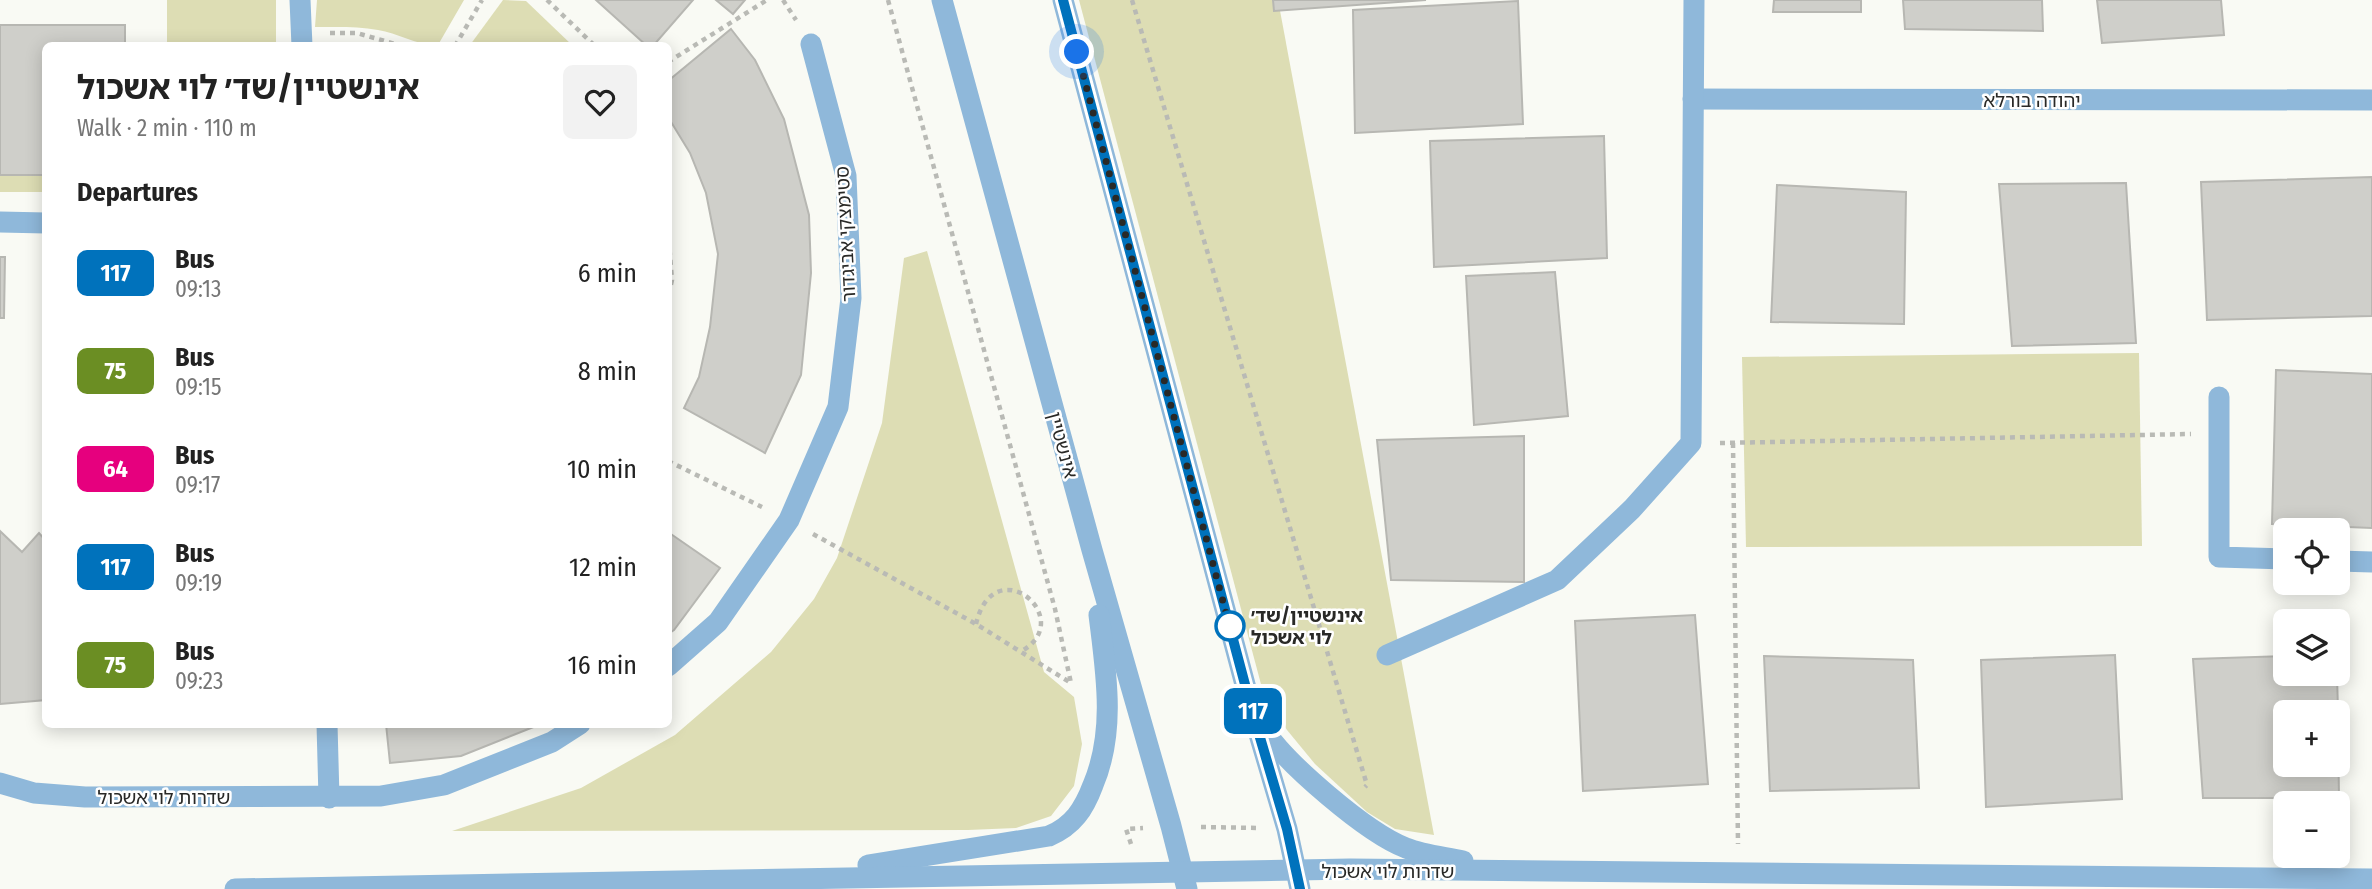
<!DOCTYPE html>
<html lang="en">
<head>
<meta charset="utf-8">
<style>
	:root { --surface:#fff; --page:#f2f2f2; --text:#222; --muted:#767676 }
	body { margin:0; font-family:"Fira Sans Condensed","Noto Sans Hebrew",sans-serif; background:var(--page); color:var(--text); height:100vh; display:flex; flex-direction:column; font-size:26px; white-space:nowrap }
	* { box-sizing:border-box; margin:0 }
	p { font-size:23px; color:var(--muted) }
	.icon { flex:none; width:38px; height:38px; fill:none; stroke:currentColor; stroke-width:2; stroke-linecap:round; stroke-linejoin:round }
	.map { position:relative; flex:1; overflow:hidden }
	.sheet { position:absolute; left:42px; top:42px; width:630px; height:686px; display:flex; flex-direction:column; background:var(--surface); border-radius:10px; box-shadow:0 4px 18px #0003 }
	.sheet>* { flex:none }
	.badge { padding:0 14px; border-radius:10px; font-size:24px; line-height:46px }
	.tools { position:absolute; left:2273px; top:518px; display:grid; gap:14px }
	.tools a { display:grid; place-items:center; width:77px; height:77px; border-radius:10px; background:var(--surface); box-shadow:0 4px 18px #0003; font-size:35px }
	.you { position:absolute; width:35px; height:35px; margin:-18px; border:5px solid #fff; border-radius:50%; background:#1a73e8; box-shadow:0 0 0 10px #1a73e833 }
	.map>.badge { position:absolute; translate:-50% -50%; box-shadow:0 0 0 4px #fff }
	h2 { padding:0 35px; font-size:26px; line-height:63px }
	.round { display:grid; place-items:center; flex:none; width:74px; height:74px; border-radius:10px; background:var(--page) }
	.head { display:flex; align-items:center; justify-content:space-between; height:119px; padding:0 35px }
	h1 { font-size:33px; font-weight:700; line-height:52px }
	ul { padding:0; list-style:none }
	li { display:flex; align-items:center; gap:21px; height:98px; padding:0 35px }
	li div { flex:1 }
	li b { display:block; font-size:26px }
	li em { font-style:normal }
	li .badge { min-width:77px; font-weight:700; text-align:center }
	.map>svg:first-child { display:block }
</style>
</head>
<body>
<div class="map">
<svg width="2372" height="889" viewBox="0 0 2372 889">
	<rect width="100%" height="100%" fill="#f9faf4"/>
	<g fill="#ddddb4">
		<rect x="167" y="0" width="109" height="45"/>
		<path d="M317,0H464L438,45C417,46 398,33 378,30C357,26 336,27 315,27Z"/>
		<polygon points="503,0 526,1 572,45 470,45"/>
		<polygon points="1079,0 1278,0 1434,835 1395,829 1367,812 1315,764 1287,730 1262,688"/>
		<rect x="0" y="175" width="45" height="17"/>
		<polygon points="927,251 1044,672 1074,697 1082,744 1074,786 1051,816 1016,828 968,830 452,831 581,788 675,735 771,652 814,599 837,558 882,423 904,258"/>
		<polygon points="2139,353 2142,546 1746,547 1742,357"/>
	</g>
	<g fill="#cfcfca" stroke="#b7b7b2" stroke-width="2">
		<polygon points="596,0 693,0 653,46 647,46"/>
		<polygon points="716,0 745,0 733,14"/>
		<polygon points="1273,0 1426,0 1274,11"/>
		<polygon points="1774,0 1861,0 1861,12 1773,12"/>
		<polygon points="1903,0 2042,0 2043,31 1905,29"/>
		<polygon points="2097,0 2221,0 2224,35 2102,43"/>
		<polygon points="1518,1 1523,124 1355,133 1353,10"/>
		<polygon points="0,25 125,25 125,46 46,46 46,175 0,175"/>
		<polygon points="731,29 755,60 784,119 809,215 811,273 801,375 765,453 684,408 699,377 710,327 718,254 706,193 690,153 668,117 668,81"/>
		<polygon points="1604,136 1607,258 1434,267 1430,141"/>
		<polygon points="2372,177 2372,316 2207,320 2201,182"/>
		<polygon points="2126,183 2136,343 2012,346 1999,184"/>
		<polygon points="1777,185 1906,192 1904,324 1771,322"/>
		<polygon points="0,257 5,257 4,318 0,318"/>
		<polygon points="1555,272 1568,416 1474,425 1466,276"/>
		<polygon points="2276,370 2372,374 2372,528 2272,524"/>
		<polygon points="1524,436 1524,582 1391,580 1377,440"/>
		<polygon points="0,531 22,552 39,533 46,541 46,700 0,704"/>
		<polygon points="668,532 720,568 674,630 668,634"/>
		<polygon points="1695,615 1708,784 1583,791 1575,621"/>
		<polygon points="2115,655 2122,799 1986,807 1981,660"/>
		<polygon points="1764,656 1913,660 1919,788 1770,791"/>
		<polygon points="2286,656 2286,674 2337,674 2338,712 2286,712 2286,765 2338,765 2338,726 2339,798 2203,798 2193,659"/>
		<polygon points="386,724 541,724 461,756 390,763"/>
	</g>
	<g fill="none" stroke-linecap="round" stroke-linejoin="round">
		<g stroke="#b9bab5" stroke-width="4.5" stroke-dasharray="5 5" stroke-linecap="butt">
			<polyline points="547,0 595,46"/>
			<polyline points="783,0 796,20"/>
			<polyline points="888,0 1055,609 1071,683"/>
			<polyline points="1132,0 1367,785 1365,787"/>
			<polyline points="330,33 357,33 402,46"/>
			<polyline points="455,46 482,0"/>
			<polyline points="668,62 767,0"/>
			<polyline points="668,230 672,280 668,298"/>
			<polyline points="1720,443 2191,434"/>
			<polyline points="1733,443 1738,844"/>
			<polyline points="668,461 762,507"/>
			<polyline points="813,534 976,624 1071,683"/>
			<path d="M976,624C994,547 1080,620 1020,652"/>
			<polyline points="1201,827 1259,828"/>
			<polyline points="1131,844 1126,829 1143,828"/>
		</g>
		<g stroke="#8fb8da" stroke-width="21">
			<polyline points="300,0 302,46"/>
			<polyline points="942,0 1092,550 1171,826 1187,889"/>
			<polyline points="1063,0 1251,707 1287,829 1300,889"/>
			<polyline points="1693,99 2372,100"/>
			<polyline points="0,222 46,223"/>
			<polyline points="2219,397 2219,557 2286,559"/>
			<polyline points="2338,561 2372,562"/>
			<polyline points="1387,655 1557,580 1632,509 1691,443 1694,0"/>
			<polyline points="668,666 718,622 789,520 838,407 851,298 846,176 811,44"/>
			<polyline points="327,724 329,798"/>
			<path d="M1263,728C1285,763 1367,833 1406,848C1423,855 1445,857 1463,861"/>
			<polyline points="0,783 34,793 85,797 381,796 444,785 552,742 580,724"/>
			<path d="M868,865L1049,836C1073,826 1084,809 1093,785C1116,731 1106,672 1099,615"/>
			<polyline points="235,889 1350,869 2372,879"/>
		</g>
	</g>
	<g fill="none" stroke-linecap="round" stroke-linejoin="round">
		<defs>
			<polyline id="line" points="1063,0 1251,707 1287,829 1300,889"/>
		</defs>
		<use href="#line" stroke="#fff" stroke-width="16"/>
		<use href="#line" stroke="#0072bc" stroke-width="10"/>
		<polyline stroke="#292927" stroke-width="7" stroke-dasharray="0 12.6" points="1077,52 1230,628 1230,626"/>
	</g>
	<circle fill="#fff" stroke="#0072bc" stroke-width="3.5" cx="1230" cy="626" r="14"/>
	<g text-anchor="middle" stroke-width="5" stroke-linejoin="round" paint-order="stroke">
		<g font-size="19" fill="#292927" stroke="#fff">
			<text x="2032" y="107">יהודה בורלא</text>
			<text transform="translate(845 234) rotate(-93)" y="7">סטימצקי אביגדור</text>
			<text transform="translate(1063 445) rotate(75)" y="7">אינשטיין</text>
			<text x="164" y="804">שדרות לוי אשכול</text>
			<text x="1388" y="878">שדרות לוי אשכול</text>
		</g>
		<g font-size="19" font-weight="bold" fill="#292927" stroke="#fff" text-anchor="start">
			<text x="1251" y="622">אינשטיין/שד׳<tspan x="1251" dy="22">לוי אשכול</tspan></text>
		</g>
	</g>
</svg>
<div class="tools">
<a><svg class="icon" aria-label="locate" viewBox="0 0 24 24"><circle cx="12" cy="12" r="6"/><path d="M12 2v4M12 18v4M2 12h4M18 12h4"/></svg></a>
<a><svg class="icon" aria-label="layers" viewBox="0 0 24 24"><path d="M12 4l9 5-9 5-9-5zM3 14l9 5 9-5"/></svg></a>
<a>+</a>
<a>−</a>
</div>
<div class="you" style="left:1077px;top:52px"></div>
<b class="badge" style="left:1253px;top:711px;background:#0072bc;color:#fff">117</b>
<section class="sheet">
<div class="head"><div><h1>אינשטיין/שד׳ לוי אשכול</h1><p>Walk · 2 min · 110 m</p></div><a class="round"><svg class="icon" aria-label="heart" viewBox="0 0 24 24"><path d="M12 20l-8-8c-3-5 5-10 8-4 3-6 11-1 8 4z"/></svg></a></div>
<h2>Departures</h2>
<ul>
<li><span class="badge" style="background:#0072bc;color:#fff">117</span><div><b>Bus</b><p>09:13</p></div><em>6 min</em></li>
<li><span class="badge" style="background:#6b8e23;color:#fff">75</span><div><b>Bus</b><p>09:15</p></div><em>8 min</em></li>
<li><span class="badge" style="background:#e6007e;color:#fff">64</span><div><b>Bus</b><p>09:17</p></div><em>10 min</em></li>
<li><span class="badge" style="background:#0072bc;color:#fff">117</span><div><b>Bus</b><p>09:19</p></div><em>12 min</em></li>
<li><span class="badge" style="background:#6b8e23;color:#fff">75</span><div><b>Bus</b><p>09:23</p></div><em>16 min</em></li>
</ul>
</section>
</div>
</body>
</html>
